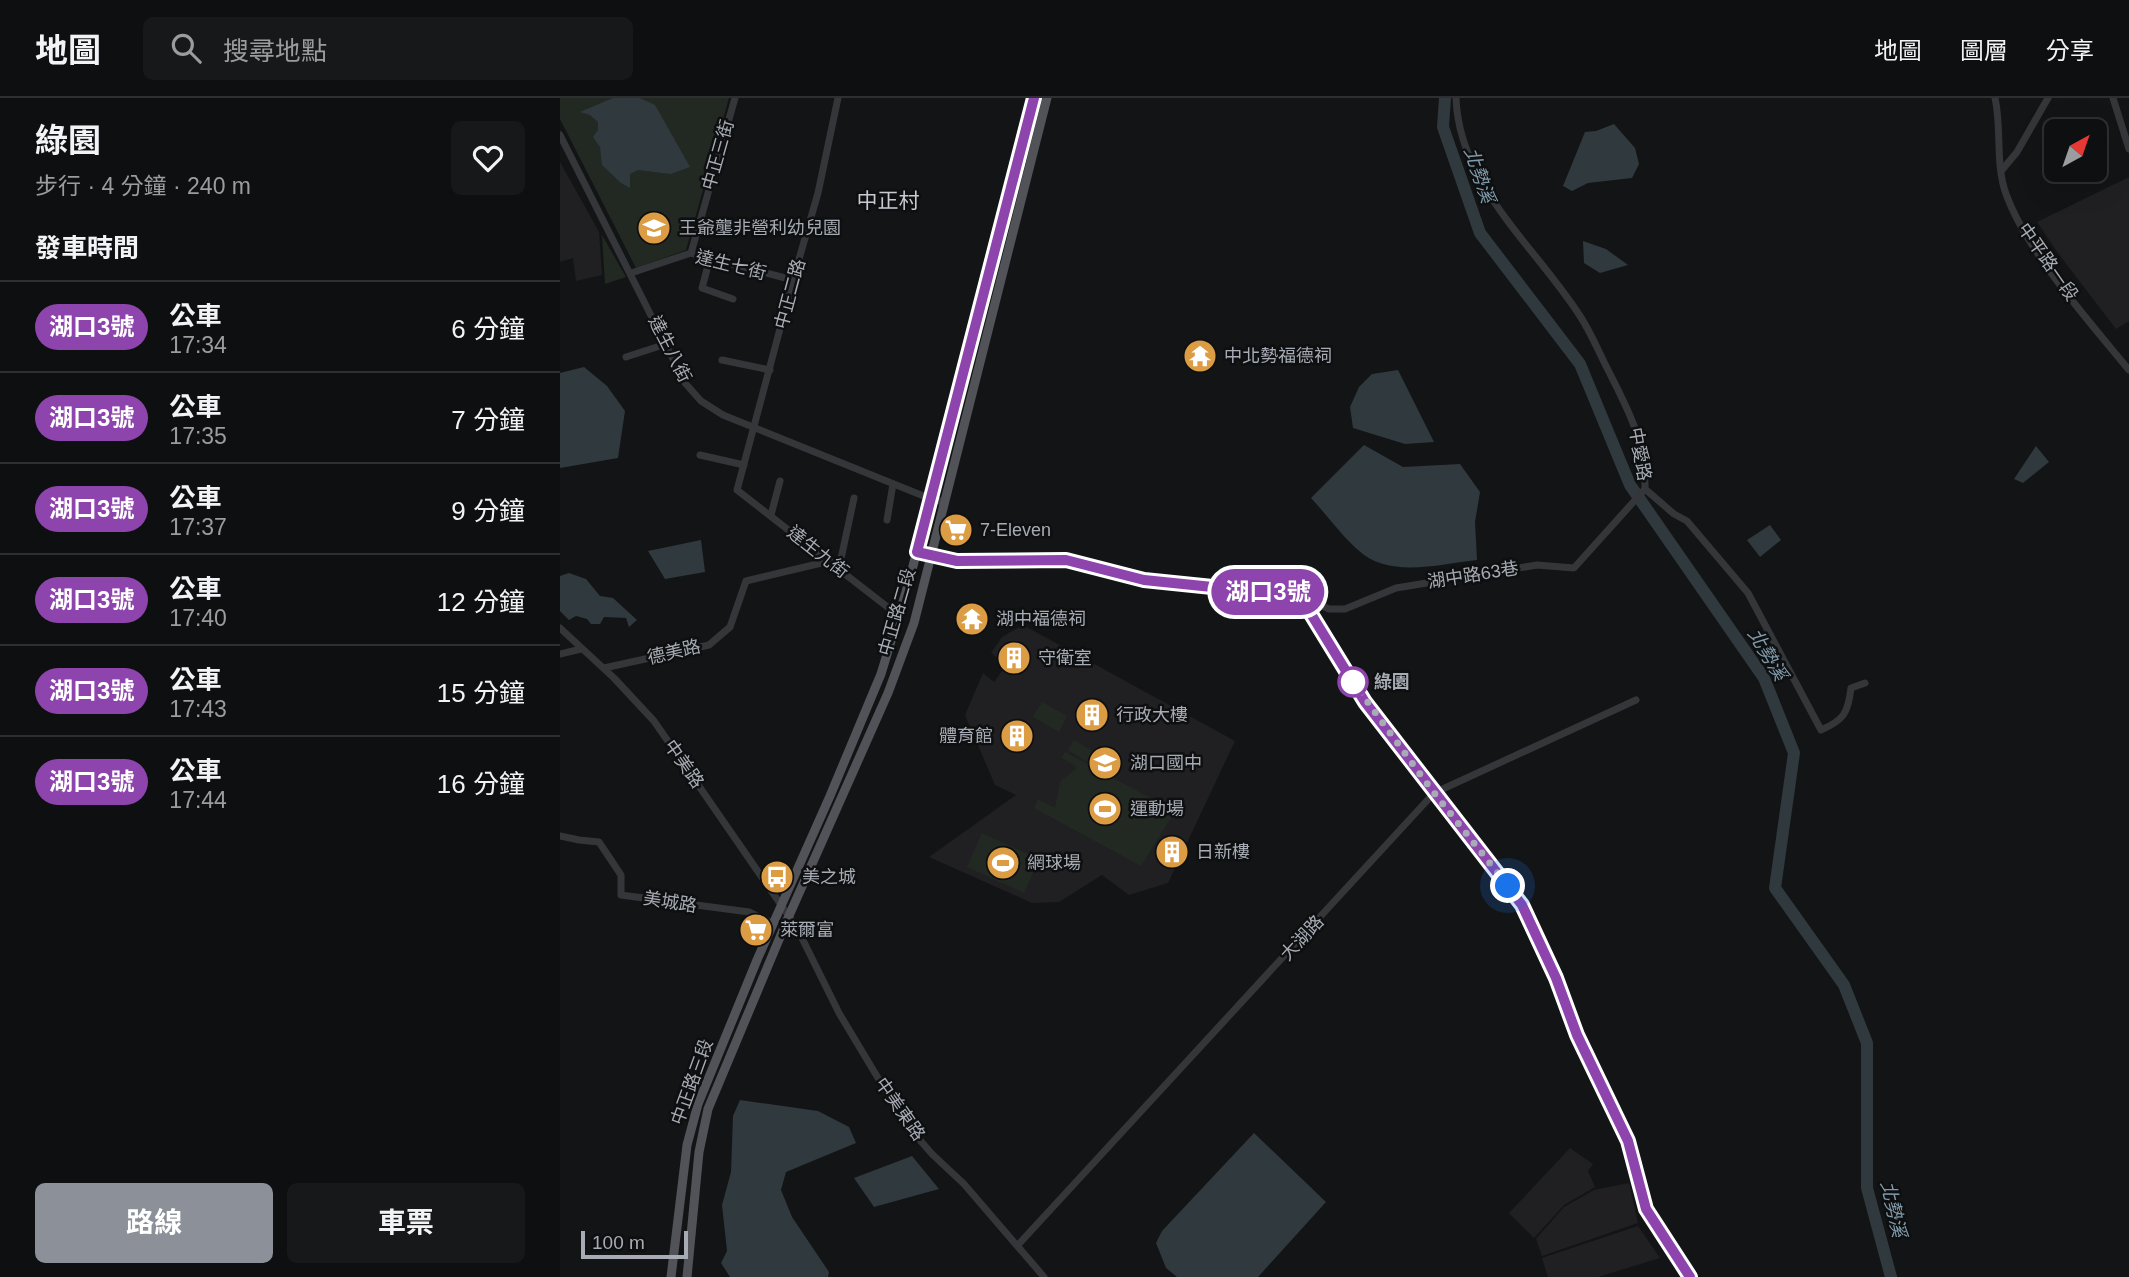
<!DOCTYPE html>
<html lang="zh-TW">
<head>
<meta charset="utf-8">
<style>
	:root { --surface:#0e0f10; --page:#171819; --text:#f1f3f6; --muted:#9b9c9f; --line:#2e2f30; --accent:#8c9099 }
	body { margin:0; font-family:Arial,"Noto Sans TC",sans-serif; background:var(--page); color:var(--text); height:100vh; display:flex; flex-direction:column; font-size:26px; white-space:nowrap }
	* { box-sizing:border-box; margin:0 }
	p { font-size:23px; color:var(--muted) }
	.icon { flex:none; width:38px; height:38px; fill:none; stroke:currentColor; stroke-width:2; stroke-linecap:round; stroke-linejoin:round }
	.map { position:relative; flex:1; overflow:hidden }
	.panel { display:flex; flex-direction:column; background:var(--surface); width:560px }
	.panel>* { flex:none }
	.badge { padding:0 14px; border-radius:23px; font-size:24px; line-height:46px }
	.needle { width:46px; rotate:40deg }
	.tools { position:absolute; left:1484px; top:21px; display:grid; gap:14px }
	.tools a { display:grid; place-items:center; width:63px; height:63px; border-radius:10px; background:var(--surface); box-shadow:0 7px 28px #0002,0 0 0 2px var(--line); font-size:35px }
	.scale { position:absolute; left:21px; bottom:18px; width:107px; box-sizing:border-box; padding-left:7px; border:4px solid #a7acb4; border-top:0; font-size:19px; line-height:24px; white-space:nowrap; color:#a7acb4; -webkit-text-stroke:5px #0e0f10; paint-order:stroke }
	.you { position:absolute; width:35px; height:35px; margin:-18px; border:5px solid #fff; border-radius:50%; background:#1a73e8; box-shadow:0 0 0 10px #1a73e833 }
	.map>.badge { position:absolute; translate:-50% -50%; box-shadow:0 0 0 4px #fff }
	h2 { padding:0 35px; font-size:26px; line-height:63px }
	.round { display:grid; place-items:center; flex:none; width:74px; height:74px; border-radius:10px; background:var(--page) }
	.summary { display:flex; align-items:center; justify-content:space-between; height:119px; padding:0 35px }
	h1 { font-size:33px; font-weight:700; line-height:52px }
	.button { display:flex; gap:14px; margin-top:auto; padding:14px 35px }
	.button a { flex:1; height:80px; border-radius:10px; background:var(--accent); color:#fff; font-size:28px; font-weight:700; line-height:80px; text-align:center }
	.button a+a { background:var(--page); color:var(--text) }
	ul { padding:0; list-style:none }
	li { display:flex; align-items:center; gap:21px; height:91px; padding:0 35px; border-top:2px solid var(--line) }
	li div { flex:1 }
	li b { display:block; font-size:26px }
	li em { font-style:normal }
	li .badge { min-width:77px; font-weight:700; text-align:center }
	header { display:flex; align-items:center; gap:42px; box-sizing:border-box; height:98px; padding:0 35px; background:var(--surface); border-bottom:2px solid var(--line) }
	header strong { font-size:33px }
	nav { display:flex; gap:38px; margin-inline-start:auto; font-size:24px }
	.search { width:490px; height:63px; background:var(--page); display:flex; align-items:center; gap:18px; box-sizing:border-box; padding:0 24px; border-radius:10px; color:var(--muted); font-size:26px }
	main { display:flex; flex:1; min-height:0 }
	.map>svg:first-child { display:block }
</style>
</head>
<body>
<header>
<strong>地圖</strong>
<div class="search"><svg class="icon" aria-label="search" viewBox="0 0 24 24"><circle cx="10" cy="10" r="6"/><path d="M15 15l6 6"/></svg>搜尋地點</div>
<nav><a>地圖</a><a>圖層</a><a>分享</a></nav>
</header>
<main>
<section class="panel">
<div class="summary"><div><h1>綠園</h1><p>步行 · 4 分鐘 · 240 m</p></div><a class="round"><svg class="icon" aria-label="heart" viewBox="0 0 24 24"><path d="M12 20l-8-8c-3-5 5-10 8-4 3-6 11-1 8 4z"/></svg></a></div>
<h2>發車時間</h2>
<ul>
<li><span class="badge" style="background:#8e44ad;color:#fff">湖口3號</span><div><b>公車</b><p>17:34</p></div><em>6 分鐘</em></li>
<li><span class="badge" style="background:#8e44ad;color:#fff">湖口3號</span><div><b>公車</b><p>17:35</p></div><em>7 分鐘</em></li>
<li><span class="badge" style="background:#8e44ad;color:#fff">湖口3號</span><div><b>公車</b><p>17:37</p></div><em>9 分鐘</em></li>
<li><span class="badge" style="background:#8e44ad;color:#fff">湖口3號</span><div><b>公車</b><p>17:40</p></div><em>12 分鐘</em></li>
<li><span class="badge" style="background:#8e44ad;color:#fff">湖口3號</span><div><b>公車</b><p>17:43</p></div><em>15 分鐘</em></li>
<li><span class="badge" style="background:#8e44ad;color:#fff">湖口3號</span><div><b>公車</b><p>17:44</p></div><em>16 分鐘</em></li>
</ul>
<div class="button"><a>路線</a><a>車票</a></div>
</section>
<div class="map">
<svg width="1569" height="1179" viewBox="0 0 1569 1179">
	<rect width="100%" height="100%" fill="#131415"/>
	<g fill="#202022">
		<polygon points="0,64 39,134 42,177 16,183 13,160 0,164"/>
		<polygon points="1569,79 1569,223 1556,231 1498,155 1477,124"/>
		<polygon points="463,527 675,643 608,785 569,797 542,777 499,804 472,805 369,759 456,697 435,687 405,617 423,575 434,584 442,573 444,565 431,555 442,539"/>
		<polygon points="1010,1050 1033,1066 1028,1073 1035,1089 1004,1107 974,1140 949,1115"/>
		<polygon points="1069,1085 1078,1125 982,1158 976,1141 1004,1109 1034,1092"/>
		<polygon points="1078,1128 1100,1160 1038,1179 988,1179 982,1160"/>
	</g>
	<g fill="#222922">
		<polygon points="0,0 169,0 126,152 76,170 0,21"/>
		<polygon points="42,137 66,179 45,186"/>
		<polygon points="482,604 507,618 499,634 473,619"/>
		<polygon points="514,642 557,668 551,679 615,713 581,768 474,710 478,701 495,710 500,684 516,671 516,668 502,660 505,654 543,674 508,652"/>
		<polygon points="422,735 479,761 464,795 407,769"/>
	</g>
	<g fill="#30393e">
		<polygon points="53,0 80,0 95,7 130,69 111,76 78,72 70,76 70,90 61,85 42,67 40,49 33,39 38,32 38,24 30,17 20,14"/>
		<polygon points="1054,26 1075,50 1079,66 1072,80 1028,85 1012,93 1003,88 1025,34 1036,33"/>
		<polygon points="1023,143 1046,151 1068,167 1040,175 1024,165"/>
		<polygon points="24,269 47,288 65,313 58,360 0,370 0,275"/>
		<polygon points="838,272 874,344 845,346 793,330 790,309 799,289 812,276"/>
		<path d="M804,347L843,369L900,366L920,394L915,424L917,462C879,466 829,481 798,452C781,437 767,417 751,400Z"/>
		<polygon points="1476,348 1489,364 1463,385 1454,381"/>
		<polygon points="1210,427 1221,442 1200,459 1187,442"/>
		<polygon points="141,442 145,474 105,481 88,453"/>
		<polygon points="9,475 26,481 40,498 53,500 77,522 69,529 66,520 44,519 40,526 31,526 27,521 16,518 9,522 0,513 0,478"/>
		<polygon points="180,1002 258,1013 289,1029 296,1045 226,1074 221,1092 232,1119 269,1174 268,1179 170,1179 161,1165 167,1153 162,1107 171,1074 173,1018"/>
		<polygon points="694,1035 766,1104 698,1179 617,1179 606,1170 596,1145 602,1133"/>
		<polygon points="352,1058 379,1091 314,1109 294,1080"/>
	</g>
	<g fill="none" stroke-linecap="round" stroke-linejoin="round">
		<polyline stroke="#30393e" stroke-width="12" points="885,0 883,29 920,135 1020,266 1070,387 1204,580 1234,655 1215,790 1284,887 1307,945 1307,1090 1331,1179"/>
		<g stroke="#353639" stroke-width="7">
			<polyline points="278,0 258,95 233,182 177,392 339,518"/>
			<path d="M896,0C899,88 976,149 1020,218C1030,233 1037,250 1045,266C1066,308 1086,341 1085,391L1114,416L1127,423L1188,495L1261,632C1284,622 1288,615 1291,590L1305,585"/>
			<path d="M1435,0C1442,31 1435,66 1446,96C1467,154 1529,223 1569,272"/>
			<polyline points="1553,0 1569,51"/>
			<polyline points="0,37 125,285 141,303 163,317 371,401 384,404"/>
			<polyline points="1442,72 1457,54 1488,0"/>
			<polyline points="200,126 246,135"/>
			<polyline points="131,155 175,0"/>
			<polyline points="150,160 142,190 173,201"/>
			<polyline points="71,175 131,155 233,182"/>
			<polyline points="66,259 106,246"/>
			<polyline points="162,262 210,272"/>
			<polyline points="140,357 184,367"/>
			<polyline points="211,417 220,383"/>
			<polyline points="327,422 333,386"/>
			<polyline points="357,454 397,463 506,462 584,482 740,498 805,604 963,807 996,880 1017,937 1068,1043 1086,1111 1130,1179"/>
			<polyline points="279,470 294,400"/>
			<polyline points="742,499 769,511 785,511 836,490 977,467 1014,470 1085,391"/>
			<polyline points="0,530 54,580 94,623 237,830 279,915 345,1025 372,1056 404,1086 484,1179"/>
			<polyline points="0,556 21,551"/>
			<polyline points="44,570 149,547 170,529 186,483 270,463"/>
			<polyline points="0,738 19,742 39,744 61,777 61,797 189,814 213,826"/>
			<polyline points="458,1147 874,695 1076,602"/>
		</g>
		<g stroke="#515358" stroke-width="9">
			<polyline points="111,1179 127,1047 138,1006 197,862 270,698 321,576 346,494 371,401 474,0"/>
			<polyline points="127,1179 139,1054 148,1011 228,820 328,595 354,525 487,0"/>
		</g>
	</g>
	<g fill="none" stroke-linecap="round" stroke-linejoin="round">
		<defs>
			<polyline id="line" points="474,0 357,454 397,463 506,462 584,482 740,498 805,604 962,807 996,880 1017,937 1068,1043 1086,1111 1130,1179"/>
		</defs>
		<use href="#line" stroke="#fff" stroke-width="16"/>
		<use href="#line" stroke="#8e44ad" stroke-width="10"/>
		<polyline stroke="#a7acb4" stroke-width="7" stroke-dasharray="0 12.6" points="793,584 871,691 948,788"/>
	</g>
	<defs>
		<symbol id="school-disc" viewBox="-11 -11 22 22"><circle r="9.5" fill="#dc9c44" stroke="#0e0f10"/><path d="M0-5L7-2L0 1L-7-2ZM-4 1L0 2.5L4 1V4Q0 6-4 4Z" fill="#fff"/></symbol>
		<symbol id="temple-disc" viewBox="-11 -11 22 22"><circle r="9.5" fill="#dc9c44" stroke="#0e0f10"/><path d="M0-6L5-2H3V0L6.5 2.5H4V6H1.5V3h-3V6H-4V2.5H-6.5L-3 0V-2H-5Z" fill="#fff"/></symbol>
		<symbol id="supermarket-disc" viewBox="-11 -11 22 22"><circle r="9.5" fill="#dc9c44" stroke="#0e0f10"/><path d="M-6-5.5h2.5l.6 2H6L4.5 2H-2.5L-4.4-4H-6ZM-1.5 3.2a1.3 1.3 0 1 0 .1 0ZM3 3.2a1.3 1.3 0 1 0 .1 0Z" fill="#fff"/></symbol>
		<symbol id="building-disc" viewBox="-11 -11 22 22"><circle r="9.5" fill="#dc9c44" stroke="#0e0f10"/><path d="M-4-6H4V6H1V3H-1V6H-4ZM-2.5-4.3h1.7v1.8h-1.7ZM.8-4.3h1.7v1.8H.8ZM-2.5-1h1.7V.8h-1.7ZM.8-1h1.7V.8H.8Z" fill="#fff"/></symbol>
		<symbol id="stadium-disc" viewBox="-11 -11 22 22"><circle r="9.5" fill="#dc9c44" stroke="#0e0f10"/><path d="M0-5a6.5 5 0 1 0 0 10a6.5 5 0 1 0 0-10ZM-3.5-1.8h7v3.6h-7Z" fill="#fff"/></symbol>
		<symbol id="bus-disc" viewBox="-11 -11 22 22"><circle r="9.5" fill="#dc9c44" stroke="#0e0f10"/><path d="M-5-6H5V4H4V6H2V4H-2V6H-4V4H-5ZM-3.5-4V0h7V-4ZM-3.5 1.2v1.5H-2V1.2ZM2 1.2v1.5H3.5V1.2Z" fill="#fff"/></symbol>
	</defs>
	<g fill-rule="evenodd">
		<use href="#school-disc" x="75" y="111" width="38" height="38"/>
		<use href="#temple-disc" x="621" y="239" width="38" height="38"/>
		<use href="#supermarket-disc" x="377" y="413" width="38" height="38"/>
		<use href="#temple-disc" x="393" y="502" width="38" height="38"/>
		<use href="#building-disc" x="435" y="541" width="38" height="38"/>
		<use href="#building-disc" x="513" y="598" width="38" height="38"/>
		<use href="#building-disc" x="438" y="619" width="38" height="38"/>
		<use href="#school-disc" x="526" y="646" width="38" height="38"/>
		<use href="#stadium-disc" x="526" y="692" width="38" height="38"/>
		<use href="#building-disc" x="593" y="735" width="38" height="38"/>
		<use href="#stadium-disc" x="424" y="746" width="38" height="38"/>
		<use href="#bus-disc" x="198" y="760" width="38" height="38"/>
		<use href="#supermarket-disc" x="177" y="813" width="38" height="38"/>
	</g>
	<circle fill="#fff" stroke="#8e44ad" stroke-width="3.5" cx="793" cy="584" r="14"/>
	<g text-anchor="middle" stroke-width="5" stroke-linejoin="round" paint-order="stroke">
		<g font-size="18" fill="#a7acb4" stroke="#0e0f10">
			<text transform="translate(158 57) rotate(-74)" y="6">中正三街</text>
			<text transform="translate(1488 164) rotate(55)" y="6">中平路一段</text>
			<text transform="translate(171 167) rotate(14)" y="6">達生七街</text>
			<text transform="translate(230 196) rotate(-75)" y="6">中正二路</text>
			<text transform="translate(110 251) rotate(63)" y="6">達生八街</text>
			<text transform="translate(1080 356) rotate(80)" y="6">中愛路</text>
			<text transform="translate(258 454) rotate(38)" y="6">達生九街</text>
			<text transform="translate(913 477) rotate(-9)" y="6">湖中路63巷</text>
			<text transform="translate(337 514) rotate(-74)" y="6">中正路二段</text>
			<text transform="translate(114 554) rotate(-13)" y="6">德美路</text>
			<text transform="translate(124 666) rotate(55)" y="6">中美路</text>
			<text transform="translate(110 804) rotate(9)" y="6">美城路</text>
			<text transform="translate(742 840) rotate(-47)" y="6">大湖路</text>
			<text transform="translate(132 984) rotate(-70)" y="6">中正路三段</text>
			<text transform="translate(340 1011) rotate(55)" y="6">中美東路</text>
		</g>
		<g font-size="18" fill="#a7acb4" stroke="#0e0f10" text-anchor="start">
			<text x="119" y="136">王爺壟非營利幼兒園</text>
			<text x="664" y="264">中北勢福德祠</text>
			<text x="420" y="438">7-Eleven</text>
			<text x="436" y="527">湖中福德祠</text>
			<text x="478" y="566">守衛室</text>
			<text x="556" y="623">行政大樓</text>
			<text x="433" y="644" text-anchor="end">體育館</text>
			<text x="570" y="671">湖口國中</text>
			<text x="570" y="717">運動場</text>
			<text x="636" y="760">日新樓</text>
			<text x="467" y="771">網球場</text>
			<text x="242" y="785">美之城</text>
			<text x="220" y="838">萊爾富</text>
		</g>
		<g font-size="18" font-weight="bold" fill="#a7acb4" stroke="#0e0f10" text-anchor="start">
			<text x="814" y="590">綠園</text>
		</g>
		<g font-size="19" font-style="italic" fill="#819bab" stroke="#0e0f10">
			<text transform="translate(920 77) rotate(71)" y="7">北勢溪</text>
			<text transform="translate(1208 556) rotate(59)" y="7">北勢溪</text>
			<text transform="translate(1334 1111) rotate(77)" y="7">北勢溪</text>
		</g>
		<g font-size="21" fill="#c7cad0" stroke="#0e0f10">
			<text x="328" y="110">中正村</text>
		</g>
	</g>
</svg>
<div class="tools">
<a><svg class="needle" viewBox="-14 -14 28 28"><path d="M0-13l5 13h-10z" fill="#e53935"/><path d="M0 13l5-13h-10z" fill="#9b9c9f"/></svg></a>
</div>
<div class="scale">100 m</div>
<div class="you" style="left:948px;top:788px"></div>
<b class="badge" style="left:708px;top:494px;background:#8e44ad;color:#fff">湖口3號</b>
</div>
</main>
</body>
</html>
